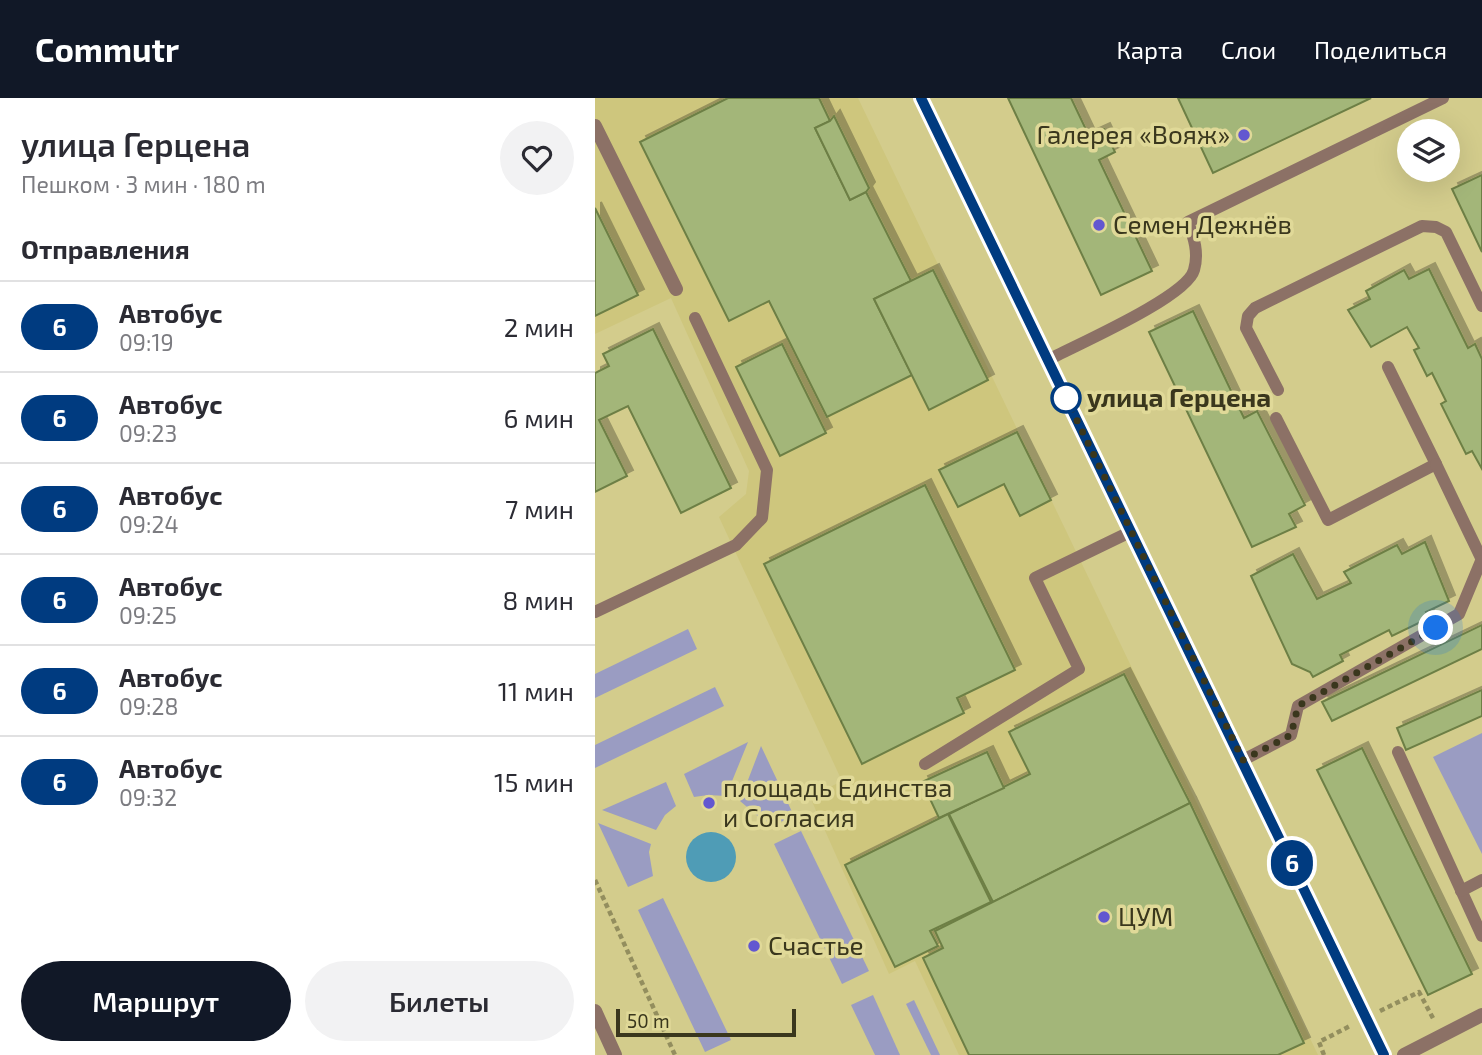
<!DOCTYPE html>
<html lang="ru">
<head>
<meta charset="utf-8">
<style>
	:root { --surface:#fff; --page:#f2f2f3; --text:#2b2b33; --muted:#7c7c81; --line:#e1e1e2; --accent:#111827 }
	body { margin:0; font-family:"Exo 2",sans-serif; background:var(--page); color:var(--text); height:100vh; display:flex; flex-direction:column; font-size:26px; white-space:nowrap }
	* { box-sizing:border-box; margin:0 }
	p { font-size:23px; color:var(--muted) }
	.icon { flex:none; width:38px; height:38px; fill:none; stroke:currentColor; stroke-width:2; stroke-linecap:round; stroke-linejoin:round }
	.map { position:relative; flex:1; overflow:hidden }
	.side { display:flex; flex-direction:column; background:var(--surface); width:595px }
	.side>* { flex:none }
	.badge { padding:0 14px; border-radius:23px; font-size:24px; line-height:46px }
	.tools { position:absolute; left:802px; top:21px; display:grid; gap:14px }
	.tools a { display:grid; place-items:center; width:63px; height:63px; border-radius:50%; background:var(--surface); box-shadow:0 7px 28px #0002; font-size:35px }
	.scale { position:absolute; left:21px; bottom:18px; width:180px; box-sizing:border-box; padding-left:7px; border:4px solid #3a371d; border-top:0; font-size:19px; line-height:24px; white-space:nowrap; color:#3a371d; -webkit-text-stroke:5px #e0d998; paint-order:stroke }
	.you { position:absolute; width:35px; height:35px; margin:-18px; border:5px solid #fff; border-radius:50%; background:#1a73e8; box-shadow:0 0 0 10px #1a73e833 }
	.map>.badge { position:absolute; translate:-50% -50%; box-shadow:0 0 0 4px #fff }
	h2 { padding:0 21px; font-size:26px; line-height:63px }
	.round { display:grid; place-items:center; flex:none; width:74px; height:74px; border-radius:37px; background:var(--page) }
	.headline { display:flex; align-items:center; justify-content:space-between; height:119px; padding:0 21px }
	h1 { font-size:33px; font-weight:600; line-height:52px }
	.action { display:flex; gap:14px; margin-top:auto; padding:14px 21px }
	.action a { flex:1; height:80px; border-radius:42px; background:var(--accent); color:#fff; font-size:28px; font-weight:600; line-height:80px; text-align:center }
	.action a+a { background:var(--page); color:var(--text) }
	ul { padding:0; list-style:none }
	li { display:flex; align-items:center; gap:21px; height:91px; padding:0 21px; border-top:2px solid var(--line) }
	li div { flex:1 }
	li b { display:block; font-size:26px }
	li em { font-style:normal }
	li .badge { min-width:77px; font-weight:700; text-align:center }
	header { display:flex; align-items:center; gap:42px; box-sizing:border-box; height:98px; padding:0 35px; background:var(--accent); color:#fff }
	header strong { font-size:33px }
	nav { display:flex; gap:38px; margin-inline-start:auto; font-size:24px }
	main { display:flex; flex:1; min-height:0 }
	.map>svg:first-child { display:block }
</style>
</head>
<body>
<header>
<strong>Commutr</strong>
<nav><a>Карта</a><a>Слои</a><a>Поделиться</a></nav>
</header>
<main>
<section class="side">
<div class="headline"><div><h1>улица Герцена</h1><p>Пешком · 3 мин · 180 m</p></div><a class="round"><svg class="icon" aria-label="heart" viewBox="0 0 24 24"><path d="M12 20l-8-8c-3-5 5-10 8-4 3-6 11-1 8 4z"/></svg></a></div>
<h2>Отправления</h2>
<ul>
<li><span class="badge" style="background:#003b80;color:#fff">6</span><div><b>Автобус</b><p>09:19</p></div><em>2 мин</em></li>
<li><span class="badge" style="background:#003b80;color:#fff">6</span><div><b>Автобус</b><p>09:23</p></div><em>6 мин</em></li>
<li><span class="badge" style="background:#003b80;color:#fff">6</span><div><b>Автобус</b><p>09:24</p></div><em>7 мин</em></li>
<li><span class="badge" style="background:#003b80;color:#fff">6</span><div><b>Автобус</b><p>09:25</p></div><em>8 мин</em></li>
<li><span class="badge" style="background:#003b80;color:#fff">6</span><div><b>Автобус</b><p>09:28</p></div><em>11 мин</em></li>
<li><span class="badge" style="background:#003b80;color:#fff">6</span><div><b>Автобус</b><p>09:32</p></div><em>15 мин</em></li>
</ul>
<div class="action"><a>Маршрут</a><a>Билеты</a></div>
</section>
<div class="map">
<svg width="887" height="957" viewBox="0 0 887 957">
	<defs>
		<filter id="shadow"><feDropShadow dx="6" dy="-6" stdDeviation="0" flood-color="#0004"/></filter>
	</defs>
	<rect width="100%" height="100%" fill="#d3cc8c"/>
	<polygon fill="#cec67d" points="0,0 263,0 723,957 364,957 320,863 294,876 215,699 247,683 124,419 151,396 154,373 76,200 0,236"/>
	<g fill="#9a9cc2">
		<polygon points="93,531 102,551 0,600 0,576"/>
		<polygon points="120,589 129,608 0,670 0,647"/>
		<polygon points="887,635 887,756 838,659"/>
		<polygon points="153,644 131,698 113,697 99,699 89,676"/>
		<polygon points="166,648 199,718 172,730 165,720 145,703"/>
		<polygon points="71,684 81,708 70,717 61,732 7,712"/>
		<polygon points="3,725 56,746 54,754 58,778 33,789"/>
		<polygon points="206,733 274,873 247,886 179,746"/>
		<polygon points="68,800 136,942 110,954 43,812"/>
		<polygon points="278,897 305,957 280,957 256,907"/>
		<polygon points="319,902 345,957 336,957 311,906"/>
	</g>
	<circle fill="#4f9cb6" cx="116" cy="759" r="25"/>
	<g fill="#a3b679" stroke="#6d7f45" stroke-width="2" filter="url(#shadow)">
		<polygon points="133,0 224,0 235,23 220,30 255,102 271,94 316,183 279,201 317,277 232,319 174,203 134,223 45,44"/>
		<polygon points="413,0 476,0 494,38 509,31 520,54 504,62 557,173 506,197"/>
		<polygon points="583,0 776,0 618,75"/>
		<polygon points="239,18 274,90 271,94 255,102 220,30 235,23"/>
		<polygon points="887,77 887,154 857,91"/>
		<polygon points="0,110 43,197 0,218"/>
		<polygon points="834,171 873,250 880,246 887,261 887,371 877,353 871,356 846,306 851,303 837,275 832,278 819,252 824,250 812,229 776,249 753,212 775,201 771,193 809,172 814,181"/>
		<polygon points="338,172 393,282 334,312 279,201"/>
		<polygon points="598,213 649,320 662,313 710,407 694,416 701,429 657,449 554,234"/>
		<polygon points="58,231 136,390 86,415 33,308 4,322 32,378 0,394 0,275 14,268 8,256"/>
		<polygon points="187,246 231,335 185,358 141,269"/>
		<polygon points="422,334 456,402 425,418 409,386 363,409 344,372"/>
		<polygon points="330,387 420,572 362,600 369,615 267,666 169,466"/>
		<polygon points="830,444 854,503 831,514 834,520 797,538 794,532 745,557 748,563 718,579 715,574 697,566 656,478 698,456 722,501 756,485 749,474 802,447 807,456"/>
		<polygon points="887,527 887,551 737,623 727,604"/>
		<polygon points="529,576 595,705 398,804 354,716 435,676 414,634"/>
		<polygon points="887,592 887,618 811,652 802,630"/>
		<polygon points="767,650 877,876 833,897 722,672"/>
		<polygon points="392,654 409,690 344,720 327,684"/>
		<polygon points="595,705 709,945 683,957 374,957 328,860 348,850 340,833"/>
		<polygon points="353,716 396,804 335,833 343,848 300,869 250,767"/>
	</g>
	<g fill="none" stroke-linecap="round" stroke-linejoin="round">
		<g stroke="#938e5e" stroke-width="4.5" stroke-dasharray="5 3.5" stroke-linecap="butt">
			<polyline points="0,782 80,957"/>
			<polyline points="785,913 824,894 839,922"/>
			<polyline points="729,957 724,944 755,928"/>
		</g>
		<g stroke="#8c7166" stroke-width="12">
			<path d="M453,262C481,247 592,199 599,172C604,155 599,140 593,124L848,0"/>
			<polyline points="683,292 651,230 653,218 660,210 827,128 841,129 851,134 887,208"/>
			<polyline points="681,320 733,422 841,366 793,269"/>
			<polyline points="841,366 887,462"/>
			<polyline points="0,514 141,447 167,420 172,372 100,220"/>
			<polyline points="803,654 887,838"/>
			<polyline points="648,662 696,637 703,608 864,516 886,463"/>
			<polyline points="330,666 484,571 440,480 535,434"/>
			<polyline points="866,793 887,782"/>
		</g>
		<g stroke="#8c7166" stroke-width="14">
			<polyline points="0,28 81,191"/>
			<polyline points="0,913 20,957"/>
			<polyline points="809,957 887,917"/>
		</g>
		<polyline stroke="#6c4738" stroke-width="14" points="326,0 789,957"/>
	</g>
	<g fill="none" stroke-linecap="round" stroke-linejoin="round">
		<defs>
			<polyline id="line" points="326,0 789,957"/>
		</defs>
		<use href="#line" stroke="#fff" stroke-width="16"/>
		<use href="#line" stroke="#003b80" stroke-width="10"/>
		<polyline stroke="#3a371d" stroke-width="7" stroke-dasharray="0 12.6" points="471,300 648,662 696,637 703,608 841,530"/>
	</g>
	<g fill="#6257d0" stroke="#e0d998" stroke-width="2.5">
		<circle cx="649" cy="37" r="7"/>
		<circle cx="504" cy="127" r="7"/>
		<circle cx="114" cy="705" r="7"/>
		<circle cx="509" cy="819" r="7"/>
		<circle cx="159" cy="848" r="7"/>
	</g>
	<circle fill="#fff" stroke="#003b80" stroke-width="3.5" cx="471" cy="300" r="14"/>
	<g text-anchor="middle" stroke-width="7" stroke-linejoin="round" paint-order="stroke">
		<g font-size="26" fill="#3a371d" stroke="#e0d998" text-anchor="start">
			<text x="635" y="46" text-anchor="end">Галерея «Вояж»</text>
			<text x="518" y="136">Семен Дежнёв</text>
			<text x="128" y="699">площадь Единства<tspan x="128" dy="30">и Согласия</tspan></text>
			<text x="523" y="828">ЦУМ</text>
			<text x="173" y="857">Счастье</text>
		</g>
		<g font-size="26" font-weight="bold" fill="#3a371d" stroke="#e0d998" text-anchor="start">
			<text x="492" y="309">улица Герцена</text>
		</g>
	</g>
</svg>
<div class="tools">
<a><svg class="icon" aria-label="layers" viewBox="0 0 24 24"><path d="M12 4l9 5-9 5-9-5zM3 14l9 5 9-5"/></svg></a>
</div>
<div class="scale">50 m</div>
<div class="you" style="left:841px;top:530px"></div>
<b class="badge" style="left:697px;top:765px;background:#003b80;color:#fff">6</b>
</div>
</main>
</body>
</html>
